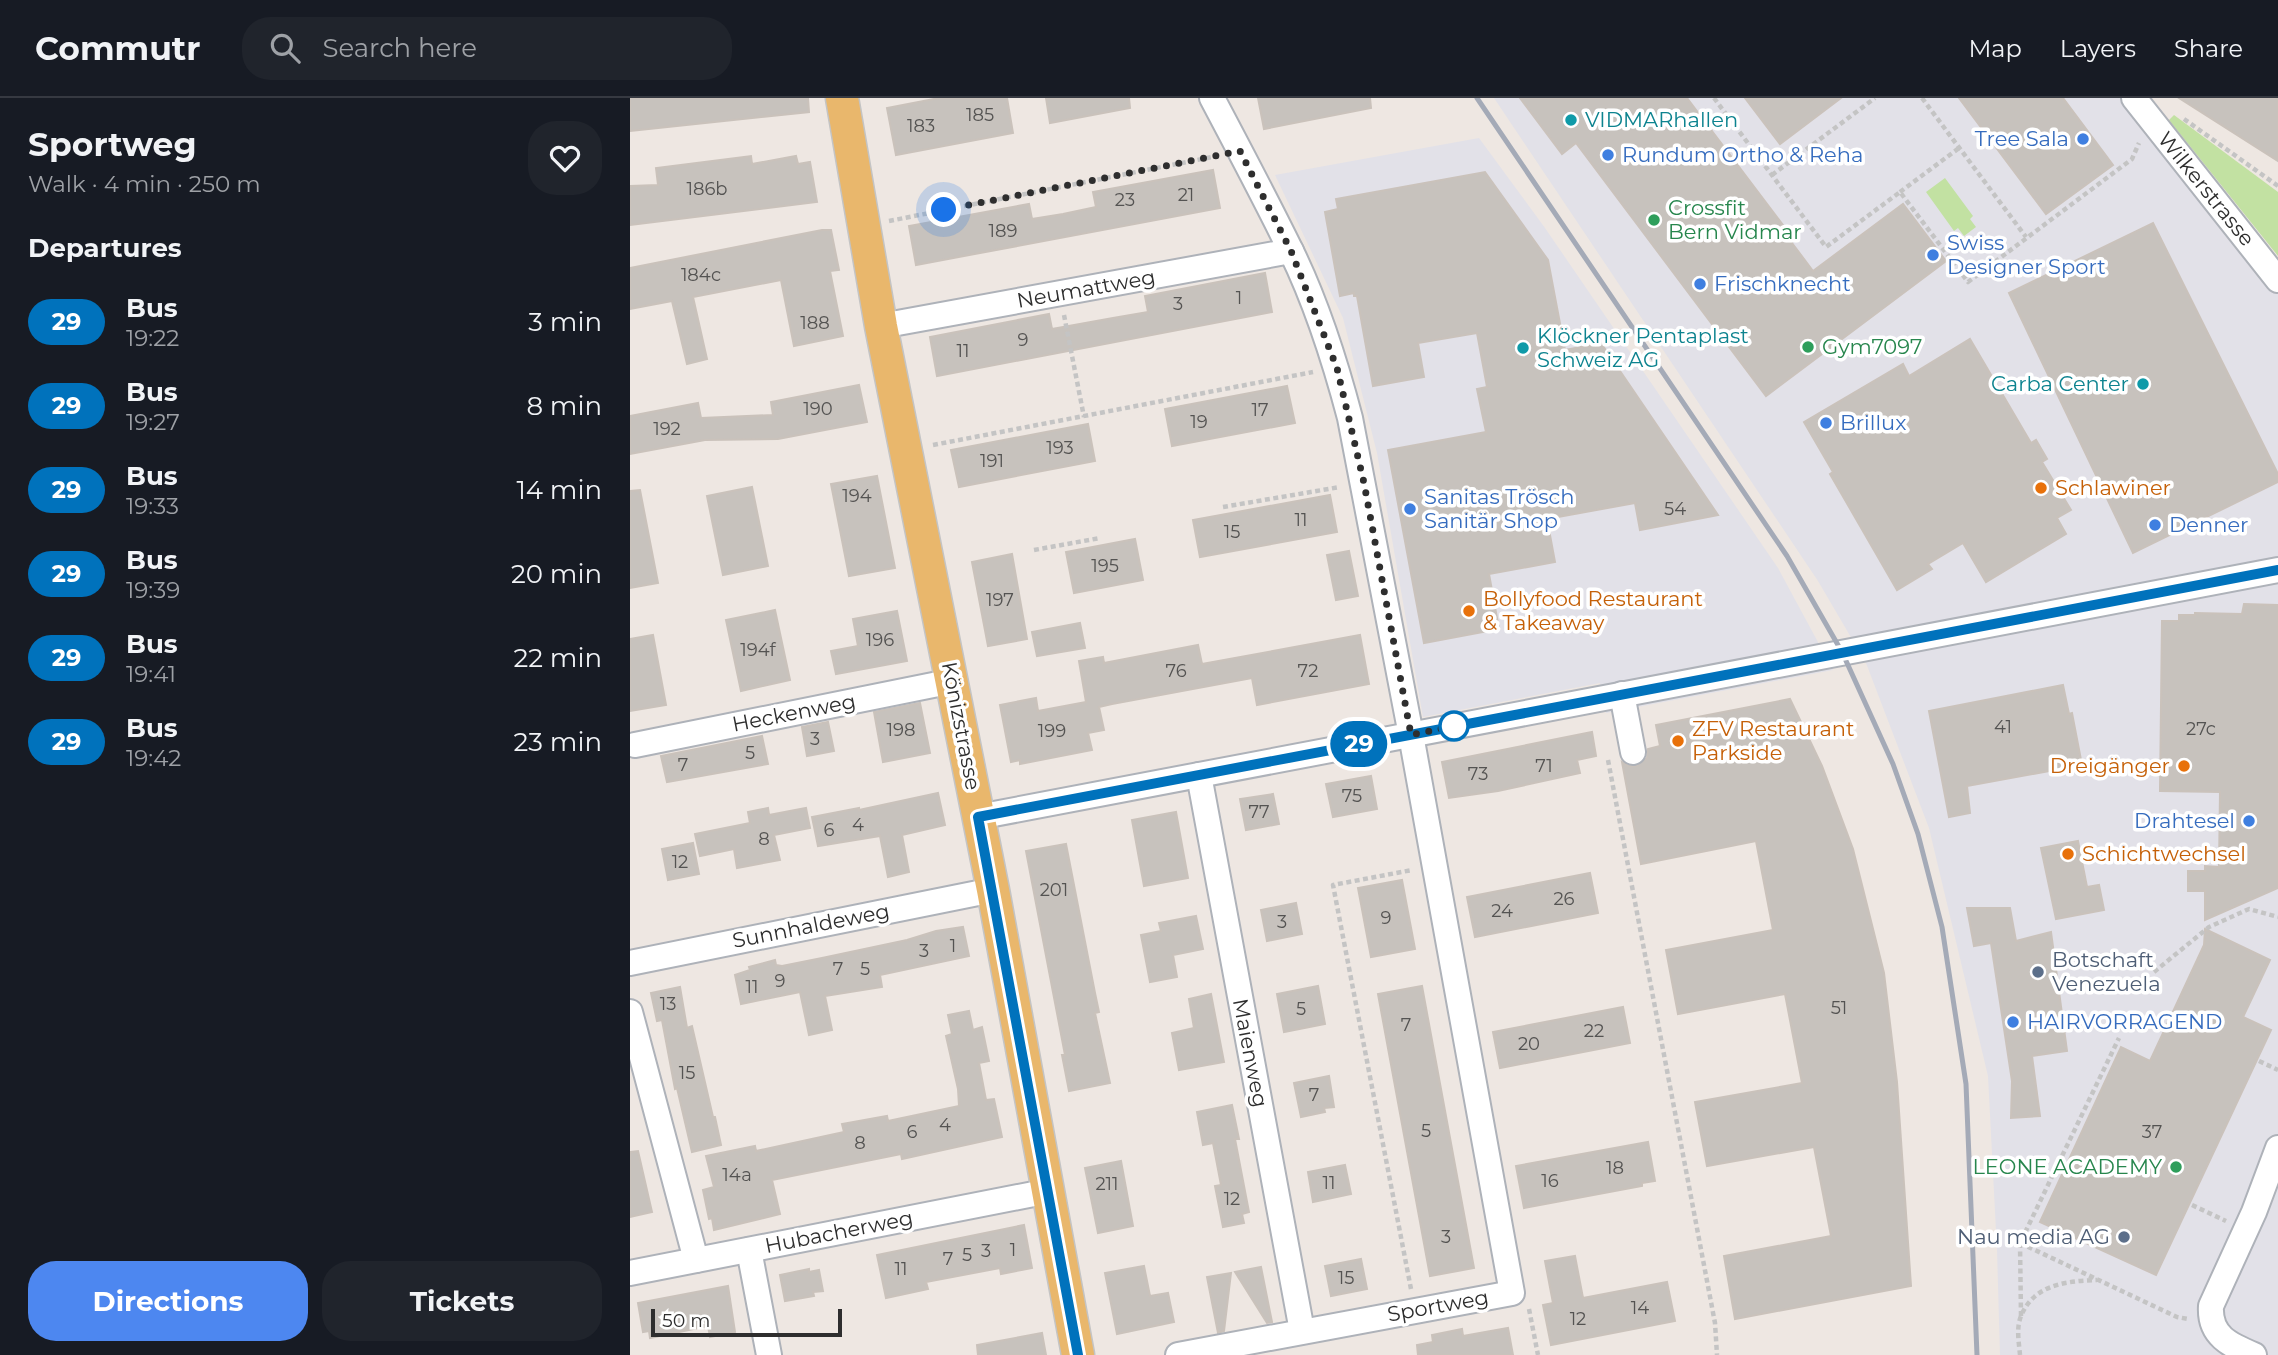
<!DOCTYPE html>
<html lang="en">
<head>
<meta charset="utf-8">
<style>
	:root { --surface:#171b24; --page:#20242c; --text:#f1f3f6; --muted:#9ea1a6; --line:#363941; --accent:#4d87f0 }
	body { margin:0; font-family:Montserrat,sans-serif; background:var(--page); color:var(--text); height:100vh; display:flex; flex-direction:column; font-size:26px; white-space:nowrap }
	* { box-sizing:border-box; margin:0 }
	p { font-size:23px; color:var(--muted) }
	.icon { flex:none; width:38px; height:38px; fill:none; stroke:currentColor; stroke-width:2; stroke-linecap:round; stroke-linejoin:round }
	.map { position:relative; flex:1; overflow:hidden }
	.details { display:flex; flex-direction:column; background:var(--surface); width:630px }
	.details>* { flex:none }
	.badge { padding:0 14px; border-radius:23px; font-size:24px; line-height:46px }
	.scale { position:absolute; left:21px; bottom:18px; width:191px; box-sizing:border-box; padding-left:7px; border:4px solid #2e2e2e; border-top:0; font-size:19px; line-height:24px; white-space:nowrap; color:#2e2e2e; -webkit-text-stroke:5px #fff; paint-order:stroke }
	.you { position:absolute; width:35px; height:35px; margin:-18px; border:5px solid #fff; border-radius:50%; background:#1a73e8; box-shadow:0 0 0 10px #1a73e833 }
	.map>.badge { position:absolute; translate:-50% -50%; box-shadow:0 0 0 4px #fff }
	h2 { padding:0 28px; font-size:26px; line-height:63px }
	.round { display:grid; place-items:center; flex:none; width:74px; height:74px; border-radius:28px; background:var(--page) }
	.summary { display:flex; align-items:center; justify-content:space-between; height:119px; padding:0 28px }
	h1 { font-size:33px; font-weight:700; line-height:52px }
	.cta { display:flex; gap:14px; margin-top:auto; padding:14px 28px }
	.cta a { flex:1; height:80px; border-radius:28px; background:var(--accent); color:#fff; font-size:28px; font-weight:700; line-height:80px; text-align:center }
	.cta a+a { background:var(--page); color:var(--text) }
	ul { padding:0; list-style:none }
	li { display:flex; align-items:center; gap:21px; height:84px; padding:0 28px }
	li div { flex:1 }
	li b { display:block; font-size:26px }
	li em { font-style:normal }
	li .badge { min-width:77px; font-weight:700; text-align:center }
	header { display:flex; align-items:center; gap:42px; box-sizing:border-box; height:98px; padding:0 35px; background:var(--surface); border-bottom:2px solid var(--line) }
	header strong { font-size:33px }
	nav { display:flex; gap:38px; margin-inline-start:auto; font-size:24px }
	.search { width:490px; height:63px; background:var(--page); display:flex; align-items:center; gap:18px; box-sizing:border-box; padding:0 24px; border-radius:28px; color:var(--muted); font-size:26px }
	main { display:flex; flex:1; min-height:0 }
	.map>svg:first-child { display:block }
</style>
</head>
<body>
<header>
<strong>Commutr</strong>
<div class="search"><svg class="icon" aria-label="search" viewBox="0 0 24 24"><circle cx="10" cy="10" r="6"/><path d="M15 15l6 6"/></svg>Search here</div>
<nav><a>Map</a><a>Layers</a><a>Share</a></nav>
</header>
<main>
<section class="details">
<div class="summary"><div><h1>Sportweg</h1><p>Walk · 4 min · 250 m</p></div><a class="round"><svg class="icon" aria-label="heart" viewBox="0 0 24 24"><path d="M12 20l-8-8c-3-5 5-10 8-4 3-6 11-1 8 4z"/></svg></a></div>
<h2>Departures</h2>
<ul>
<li><span class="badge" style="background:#0072bc;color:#fff">29</span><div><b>Bus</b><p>19:22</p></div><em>3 min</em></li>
<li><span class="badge" style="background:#0072bc;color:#fff">29</span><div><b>Bus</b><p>19:27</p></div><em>8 min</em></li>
<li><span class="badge" style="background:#0072bc;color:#fff">29</span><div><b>Bus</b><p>19:33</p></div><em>14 min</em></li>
<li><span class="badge" style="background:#0072bc;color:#fff">29</span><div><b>Bus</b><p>19:39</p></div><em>20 min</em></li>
<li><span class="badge" style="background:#0072bc;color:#fff">29</span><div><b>Bus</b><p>19:41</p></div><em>22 min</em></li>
<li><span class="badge" style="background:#0072bc;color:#fff">29</span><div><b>Bus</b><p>19:42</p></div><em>23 min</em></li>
</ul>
<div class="cta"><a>Directions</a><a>Tickets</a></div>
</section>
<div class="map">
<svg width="1648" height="1257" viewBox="0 0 1648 1257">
	<rect width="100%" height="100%" fill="#eee7e2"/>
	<g fill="#e2e1e8">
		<polygon points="864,0 1491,0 1648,196 1648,1257 1370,1257 1367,1152 1358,978 1299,730 1236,565 1188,483"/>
		<polygon points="849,40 915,130 1148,470 1203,572 976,615 970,585 793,619 747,355 713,220 645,77"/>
	</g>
	<g fill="#c2e1a2">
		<polygon points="1544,17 1648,94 1648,158 1539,22"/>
		<polygon points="1315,80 1343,118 1340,121 1346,129 1334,138 1328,130 1324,133 1296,94"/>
	</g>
	<g fill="#c7c2bd" stroke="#cac2bb" stroke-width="2">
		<polygon points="0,0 178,0 179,14 0,33"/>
		<polygon points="309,0 377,0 383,35 266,57 257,10"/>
		<polygon points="416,0 499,0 500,10 420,25"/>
		<polygon points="628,0 740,0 741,10 634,31"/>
		<polygon points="890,0 1057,0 1159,135 1156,137 1183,173 1273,106 1316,163 1136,298 946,45 932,56"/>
		<polygon points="1115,0 1211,0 1150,46"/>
		<polygon points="1329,0 1433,0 1483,67 1416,116"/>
		<polygon points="1549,0 1648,0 1648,63"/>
		<polygon points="121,58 122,66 166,58 168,66 180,64 187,104 0,127 0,88 28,87 26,70"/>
		<polygon points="583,72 590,110 286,167 279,128 399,106 402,121 433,116 466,109 463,94"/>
		<polygon points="855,74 918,162 935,252 971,245 1088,417 1010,432 1005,405 917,421 925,464 859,476 869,531 794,545 758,352 856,334 847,291 857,289 847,235 788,245 794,279 743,288 727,198 724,198 724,195 710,198 695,114 708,111 706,101"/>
		<polygon points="1523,125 1648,376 1648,384 1503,455 1379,195"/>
		<polygon points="192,132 201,132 209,172 200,173 213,238 164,248 151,182 63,199 77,261 57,266 42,203 0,211 0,170"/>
		<polygon points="635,175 642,214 307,278 300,239 419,216 422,231 483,220 518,214 515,198"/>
		<polygon points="1340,241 1401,345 1406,342 1417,361 1412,364 1441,412 1427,420 1436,436 1356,484 1333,445 1298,466 1302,471 1267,492 1200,376 1203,374 1174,324 1273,266 1279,278"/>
		<polygon points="229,287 237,324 148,341 75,342 0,356 0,318 68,305 71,320 143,317 141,304"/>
		<polygon points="657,288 665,325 542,348 535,311"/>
		<polygon points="458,326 465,363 329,389 321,352"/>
		<polygon points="247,378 265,470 219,478 201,386"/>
		<polygon points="122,389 138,468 93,477 77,398"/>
		<polygon points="10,392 28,485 0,490 0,393"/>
		<polygon points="700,397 707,434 570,459 563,422"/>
		<polygon points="505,441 513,482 444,495 436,454"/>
		<polygon points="719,453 728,498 706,502 697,457"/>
		<polygon points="382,456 397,541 358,548 342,464"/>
		<polygon points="1614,506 1648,507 1648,790 1575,822 1575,793 1558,793 1558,773 1575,773 1575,768 1589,769 1590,694 1530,693 1532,523 1549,523 1549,517 1565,517 1565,515 1612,516"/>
		<polygon points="145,512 160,582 111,593 96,522"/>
		<polygon points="267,513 277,563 206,576 201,553 228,548 223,521"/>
		<polygon points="450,525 455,550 407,558 402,534"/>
		<polygon points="23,537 36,607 0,613 0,541"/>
		<polygon points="730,537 739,586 627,607 622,580 482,606 469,609 474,632 458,635 462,652 390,666 390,662 381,664 370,607 406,600 408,613 456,604 449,563 473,559 474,565 568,547 572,566"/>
		<polygon points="1433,587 1439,616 1442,615 1452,667 1337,688 1340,715 1319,719 1299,613"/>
		<polygon points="1160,601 1192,668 1223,751 1254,875 1267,984 1281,1188 1105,1221 1094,1158 1201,1138 1184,1049 1077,1068 1065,1004 1172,985 1155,896 1048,916 1036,852 1143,832 1126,743 1011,766 992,664 999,668 1006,668 1017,660 1018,651 1030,648 1026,627"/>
		<polygon points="290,605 300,655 253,664 244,614"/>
		<polygon points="198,624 204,653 177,658 172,629"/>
		<polygon points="962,634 966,658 947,662 950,675 868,693 819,700 812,664"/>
		<polygon points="132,638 138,666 37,684 31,658"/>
		<polygon points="741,678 747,711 703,719 696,686"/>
		<polygon points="308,695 315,727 272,737 279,774 258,779 250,738 188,748 182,719 229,710 229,712"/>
		<polygon points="643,696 649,726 616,732 610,701"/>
		<polygon points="138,710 139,717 176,710 180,730 144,737 150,762 107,770 104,751 70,758 65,736 120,725 118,714"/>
		<polygon points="546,714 558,780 514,788 502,722"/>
		<polygon points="1448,743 1457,789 1469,787 1474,812 1426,821 1411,750"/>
		<polygon points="63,745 69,776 38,782 32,751"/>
		<polygon points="436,746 465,895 469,914 465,915 480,985 439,993 432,957 435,957 396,753"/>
		<polygon points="960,775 968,815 845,839 837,799"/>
		<polygon points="772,782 785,851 741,859 728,790"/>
		<polygon points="666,805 672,836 637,843 631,812"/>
		<polygon points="1337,810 1380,810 1386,843 1421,834 1437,953 1402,958 1410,1018 1381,1020 1382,983 1361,845 1344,848"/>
		<polygon points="566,818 573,851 543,857 547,879 520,884 511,837 531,833 529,825"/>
		<polygon points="333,829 339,858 250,877 252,889 195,898 202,932 179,937 170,894 111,906 105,877 120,872 119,869 145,862 146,867 152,868 192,860 277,842 306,833"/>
		<polygon points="1575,831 1640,862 1613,919 1641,932 1526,1177 1410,1124 1491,949 1520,963 1574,847"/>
		<polygon points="688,888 695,926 654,934 647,896"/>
		<polygon points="792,888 844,1170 800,1178 748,896"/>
		<polygon points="50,889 57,930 62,928 83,1019 85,1019 91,1047 62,1054 47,990 45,991 32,922 27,923 21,895"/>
		<polygon points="581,896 594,964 549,972 542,935 564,930 559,901"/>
		<polygon points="993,909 1000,945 870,970 863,934"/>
		<polygon points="339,913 343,932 352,929 359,963 349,965 356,1002 364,1001 372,1039 272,1061 271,1056 142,1082 150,1116 84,1132 82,1120 79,1121 73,1092 84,1089 76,1058 125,1048 126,1053 214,1034 212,1026 257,1018 258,1023 329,1008 328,991 316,938 322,936 318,917"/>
		<polygon points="699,978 704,1009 694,1010 695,1014 671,1019 664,985"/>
		<polygon points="602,1007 609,1041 605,1041 619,1114 612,1116 614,1125 593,1129 585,1088 591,1087 583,1045 573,1047 567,1014"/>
		<polygon points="1018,1044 1025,1083 1012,1085 1012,1088 894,1110 886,1068"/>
		<polygon points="8,1053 22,1114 0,1119 0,1054"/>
		<polygon points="491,1063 503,1128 468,1135 455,1070"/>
		<polygon points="715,1067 721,1096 683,1104 678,1074"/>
		<polygon points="394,1127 402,1170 371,1176 370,1170 296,1184 298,1191 256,1200 247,1157"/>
		<polygon points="945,1158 953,1200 1037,1184 1045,1223 921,1247 913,1207 923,1205 915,1163"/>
		<polygon points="731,1161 737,1191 701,1198 695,1168"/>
		<polygon points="514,1168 520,1198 538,1195 544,1224 487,1236 475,1175"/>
		<polygon points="631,1169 642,1224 637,1225 605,1174"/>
		<polygon points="179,1171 179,1174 189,1172 193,1193 183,1194 184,1198 155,1203 150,1177"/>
		<polygon points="601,1175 594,1233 588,1235 577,1179"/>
		<polygon points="98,1188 105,1234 80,1239 78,1228 20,1240 19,1233 13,1234 8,1205"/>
		<polygon points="878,1230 883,1257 788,1257 787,1247 803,1244 802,1237 832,1231 833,1238"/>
		<polygon points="412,1235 416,1257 348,1257 347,1247"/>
	</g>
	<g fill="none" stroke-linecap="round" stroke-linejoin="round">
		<defs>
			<g id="minor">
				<polyline points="1504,0 1648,182"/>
				<polyline points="251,228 661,153"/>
				<polyline points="992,596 1003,654"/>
				<polyline points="5,647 323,583"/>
				<polyline points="569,677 672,1233"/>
				<polyline points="348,719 1648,472"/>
				<polyline points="0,865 363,792"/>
				<polyline points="0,914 66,1162"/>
				<polyline points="119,1152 139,1257"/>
				<polyline points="0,1175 419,1093"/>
				<path d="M548,1257L882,1195L781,637L720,320C705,263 687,206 661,153C636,102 609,51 582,0"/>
				<path d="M1624,1257C1600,1247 1579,1238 1581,1208L1624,1114L1648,1050"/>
			</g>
			<polyline id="major" points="212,0 251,228 363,792 448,1257"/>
		</defs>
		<use href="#minor" stroke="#aeb2b9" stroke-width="28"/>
		<use href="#major" stroke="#c4c4c4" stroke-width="35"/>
		<g stroke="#c4c4c4" stroke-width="4.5" stroke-dasharray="5 3.5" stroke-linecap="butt">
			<polyline points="1084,0 1196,149 1270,94 1338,184 1502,61 1509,45"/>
			<polyline points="1292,0 1396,139"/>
			<polyline points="1554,21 1648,88"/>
			<polyline points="1142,77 1245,0"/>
			<polyline points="1270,94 1329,50"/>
			<polyline points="259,123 587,58"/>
			<polyline points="434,217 454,319"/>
			<polyline points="303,347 683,274"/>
			<polyline points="593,409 710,389"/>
			<polyline points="404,452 470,440"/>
			<polyline points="978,662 1085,1225 1087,1257"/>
			<polyline points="1524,874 1579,829 1619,811 1648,819"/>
			<polyline points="1629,963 1648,972"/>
			<polyline points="1562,1107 1596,1123"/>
			<polyline points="1390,1145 1547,1219 1558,1221"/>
			<polyline points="781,1191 703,787 782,772"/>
			<polyline points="899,1211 908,1257"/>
			<polyline points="1391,1218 1390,1145 1489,940"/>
			<path d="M1390,1257C1389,1245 1386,1230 1391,1218C1404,1186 1437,1183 1467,1182"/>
		</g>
		<use href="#minor" stroke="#fff" stroke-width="24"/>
		<use href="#major" stroke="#e9b76c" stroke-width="32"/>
		<polyline stroke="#a4aab7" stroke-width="5" points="847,0 1157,458 1212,554 1263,666 1288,736 1312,829 1336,986 1347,1257"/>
	</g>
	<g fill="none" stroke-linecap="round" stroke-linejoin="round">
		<defs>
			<polyline id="line" points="448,1257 348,719 1648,472"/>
		</defs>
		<use href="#line" stroke="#fff" stroke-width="16"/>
		<use href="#line" stroke="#0072bc" stroke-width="10"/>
		<polyline stroke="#2e2e2e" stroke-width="7" stroke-dasharray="0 12.6" points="314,112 610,53 661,153 707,270 734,385 781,637 824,628"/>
	</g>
	<g fill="#0f9aa8" stroke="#fff" stroke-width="2.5">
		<circle cx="941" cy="22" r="7"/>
		<circle cx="893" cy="250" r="7"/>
		<circle cx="1513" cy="286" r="7"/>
	</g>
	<g fill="#3f7fe0" stroke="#fff" stroke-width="2.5">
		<circle cx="1453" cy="41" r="7"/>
		<circle cx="978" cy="57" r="7"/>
		<circle cx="1303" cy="157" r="7"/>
		<circle cx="1070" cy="186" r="7"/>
		<circle cx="1196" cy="325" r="7"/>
		<circle cx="780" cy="411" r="7"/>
		<circle cx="1525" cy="427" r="7"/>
		<circle cx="1619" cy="723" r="7"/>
		<circle cx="1383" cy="924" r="7"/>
	</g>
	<g fill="#2e9e5b" stroke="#fff" stroke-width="2.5">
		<circle cx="1024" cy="122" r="7"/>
		<circle cx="1178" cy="249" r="7"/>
		<circle cx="1546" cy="1069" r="7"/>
	</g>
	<g fill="#e8710a" stroke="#fff" stroke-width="2.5">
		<circle cx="1411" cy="390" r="7"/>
		<circle cx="839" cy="513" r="7"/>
		<circle cx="1048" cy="643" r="7"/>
		<circle cx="1554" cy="668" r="7"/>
		<circle cx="1438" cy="756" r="7"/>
	</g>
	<circle fill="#fff" stroke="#0072bc" stroke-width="3.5" cx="824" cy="628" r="14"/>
	<g fill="#5c6f8a" stroke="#fff" stroke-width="2.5">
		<circle cx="1408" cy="874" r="7"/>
		<circle cx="1494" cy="1139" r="7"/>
	</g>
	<g text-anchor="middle" stroke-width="7" stroke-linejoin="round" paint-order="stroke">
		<g font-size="18" fill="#545352">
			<text x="350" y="23">185</text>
			<text x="291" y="34">183</text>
			<text x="77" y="97">186b</text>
			<text x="556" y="103">21</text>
			<text x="495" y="108">23</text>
			<text x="373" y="139">189</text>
			<text x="71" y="183">184c</text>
			<text x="609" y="206">1</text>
			<text x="548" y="212">3</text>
			<text x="185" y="231">188</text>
			<text x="393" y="248">9</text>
			<text x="333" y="259">11</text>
			<text x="188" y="317">190</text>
			<text x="630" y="318">17</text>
			<text x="569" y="330">19</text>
			<text x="37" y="337">192</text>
			<text x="430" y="356">193</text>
			<text x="362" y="369">191</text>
			<text x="227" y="404">194</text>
			<text x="1045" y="417">54</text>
			<text x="671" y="428">11</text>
			<text x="602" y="440">15</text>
			<text x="475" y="474">195</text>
			<text x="370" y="508">197</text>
			<text x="250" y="548">196</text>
			<text x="128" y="558">194f</text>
			<text x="546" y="579">76</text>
			<text x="678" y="579">72</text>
			<text x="1373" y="635">41</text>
			<text x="1571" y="637">27c</text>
			<text x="271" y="638">198</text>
			<text x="422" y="639">199</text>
			<text x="185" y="647">3</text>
			<text x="120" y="661">5</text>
			<text x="53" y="673">7</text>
			<text x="914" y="674">71</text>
			<text x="848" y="682">73</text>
			<text x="722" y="704">75</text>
			<text x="629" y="720">77</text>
			<text x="228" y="733">4</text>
			<text x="199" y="738">6</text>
			<text x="134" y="747">8</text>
			<text x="50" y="770">12</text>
			<text x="424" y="798">201</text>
			<text x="934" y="807">26</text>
			<text x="872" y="819">24</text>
			<text x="756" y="826">9</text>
			<text x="652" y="830">3</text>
			<text x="323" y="854">1</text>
			<text x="294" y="859">3</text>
			<text x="208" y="877">7</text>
			<text x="235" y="877">5</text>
			<text x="150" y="889">9</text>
			<text x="122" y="895">11</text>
			<text x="38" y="912">13</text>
			<text x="1209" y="916">51</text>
			<text x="671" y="917">5</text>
			<text x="776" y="933">7</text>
			<text x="964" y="939">22</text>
			<text x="899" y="952">20</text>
			<text x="57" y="981">15</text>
			<text x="684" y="1003">7</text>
			<text x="315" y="1033">4</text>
			<text x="796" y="1039">5</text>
			<text x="282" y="1040">6</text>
			<text x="1522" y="1040">37</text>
			<text x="230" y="1051">8</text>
			<text x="985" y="1076">18</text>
			<text x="107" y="1083">14a</text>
			<text x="920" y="1089">16</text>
			<text x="699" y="1091">11</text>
			<text x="477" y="1092">211</text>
			<text x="602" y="1107">12</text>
			<text x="816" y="1145">3</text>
			<text x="383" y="1158">1</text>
			<text x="356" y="1159">3</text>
			<text x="337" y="1163">5</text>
			<text x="318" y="1167">7</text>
			<text x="271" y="1177">11</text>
			<text x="716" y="1186">15</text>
			<text x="1010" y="1216">14</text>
			<text x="948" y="1227">12</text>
		</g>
		<g font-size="21" fill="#0d838f" stroke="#fff" text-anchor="start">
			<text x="955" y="29">VIDMARhallen</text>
			<text x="907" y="245">Klöckner Pentaplast<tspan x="907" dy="24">Schweiz AG</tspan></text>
			<text x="1499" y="293" text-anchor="end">Carba Center</text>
		</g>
		<g font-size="21" fill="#366cbe" stroke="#fff" text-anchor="start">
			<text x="1439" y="48" text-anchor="end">Tree Sala</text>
			<text x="992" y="64">Rundum Ortho &amp; Reha</text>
			<text x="1317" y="152">Swiss<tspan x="1317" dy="24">Designer Sport</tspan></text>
			<text x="1084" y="193">Frischknecht</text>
			<text x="1210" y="332">Brillux</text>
			<text x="794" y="406">Sanitas Trösch<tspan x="794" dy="24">Sanitär Shop</tspan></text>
			<text x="1539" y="434">Denner</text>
			<text x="1605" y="730" text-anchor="end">Drahtesel</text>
			<text x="1397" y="931">HAIRVORRAGEND</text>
		</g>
		<g font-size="21" fill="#2e2e2e" stroke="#fff">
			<text transform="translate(1576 91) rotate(51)" y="7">Wilkerstrasse</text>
			<text transform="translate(456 191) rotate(-10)" y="7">Neumattweg</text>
			<text transform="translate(164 615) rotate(-11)" y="7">Heckenweg</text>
			<text transform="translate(331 628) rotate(79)" y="7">Könizstrasse</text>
			<text transform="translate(181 828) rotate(-11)" y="7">Sunnhaldeweg</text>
			<text transform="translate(620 955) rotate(79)" y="7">Maienweg</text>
			<text transform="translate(209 1134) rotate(-11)" y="7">Hubacherweg</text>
			<text transform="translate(808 1208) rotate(-10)" y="7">Sportweg</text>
		</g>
		<g font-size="21" fill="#27864d" stroke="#fff" text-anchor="start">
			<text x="1038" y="117">Crossfit<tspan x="1038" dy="24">Bern Vidmar</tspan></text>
			<text x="1192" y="256">Gym7097</text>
			<text x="1532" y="1076" text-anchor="end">LEONE ACADEMY</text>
		</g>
		<g font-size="21" fill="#c56008" stroke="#fff" text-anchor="start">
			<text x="1425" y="397">Schlawiner</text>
			<text x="853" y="508">Bollyfood Restaurant<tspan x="853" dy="24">&amp; Takeaway</tspan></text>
			<text x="1062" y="638">ZFV Restaurant<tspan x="1062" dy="24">Parkside</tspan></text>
			<text x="1540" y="675" text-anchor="end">Dreigänger</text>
			<text x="1452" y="763">Schichtwechsel</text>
		</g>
		<g font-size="21" fill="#4e5e75" stroke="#fff" text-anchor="start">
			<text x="1422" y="869">Botschaft<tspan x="1422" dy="24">Venezuela</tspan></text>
			<text x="1480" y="1146" text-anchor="end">Nau media AG</text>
		</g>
	</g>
</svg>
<div class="scale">50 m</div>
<div class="you" style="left:314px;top:112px"></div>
<b class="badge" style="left:729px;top:646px;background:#0072bc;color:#fff">29</b>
</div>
</main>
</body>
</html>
